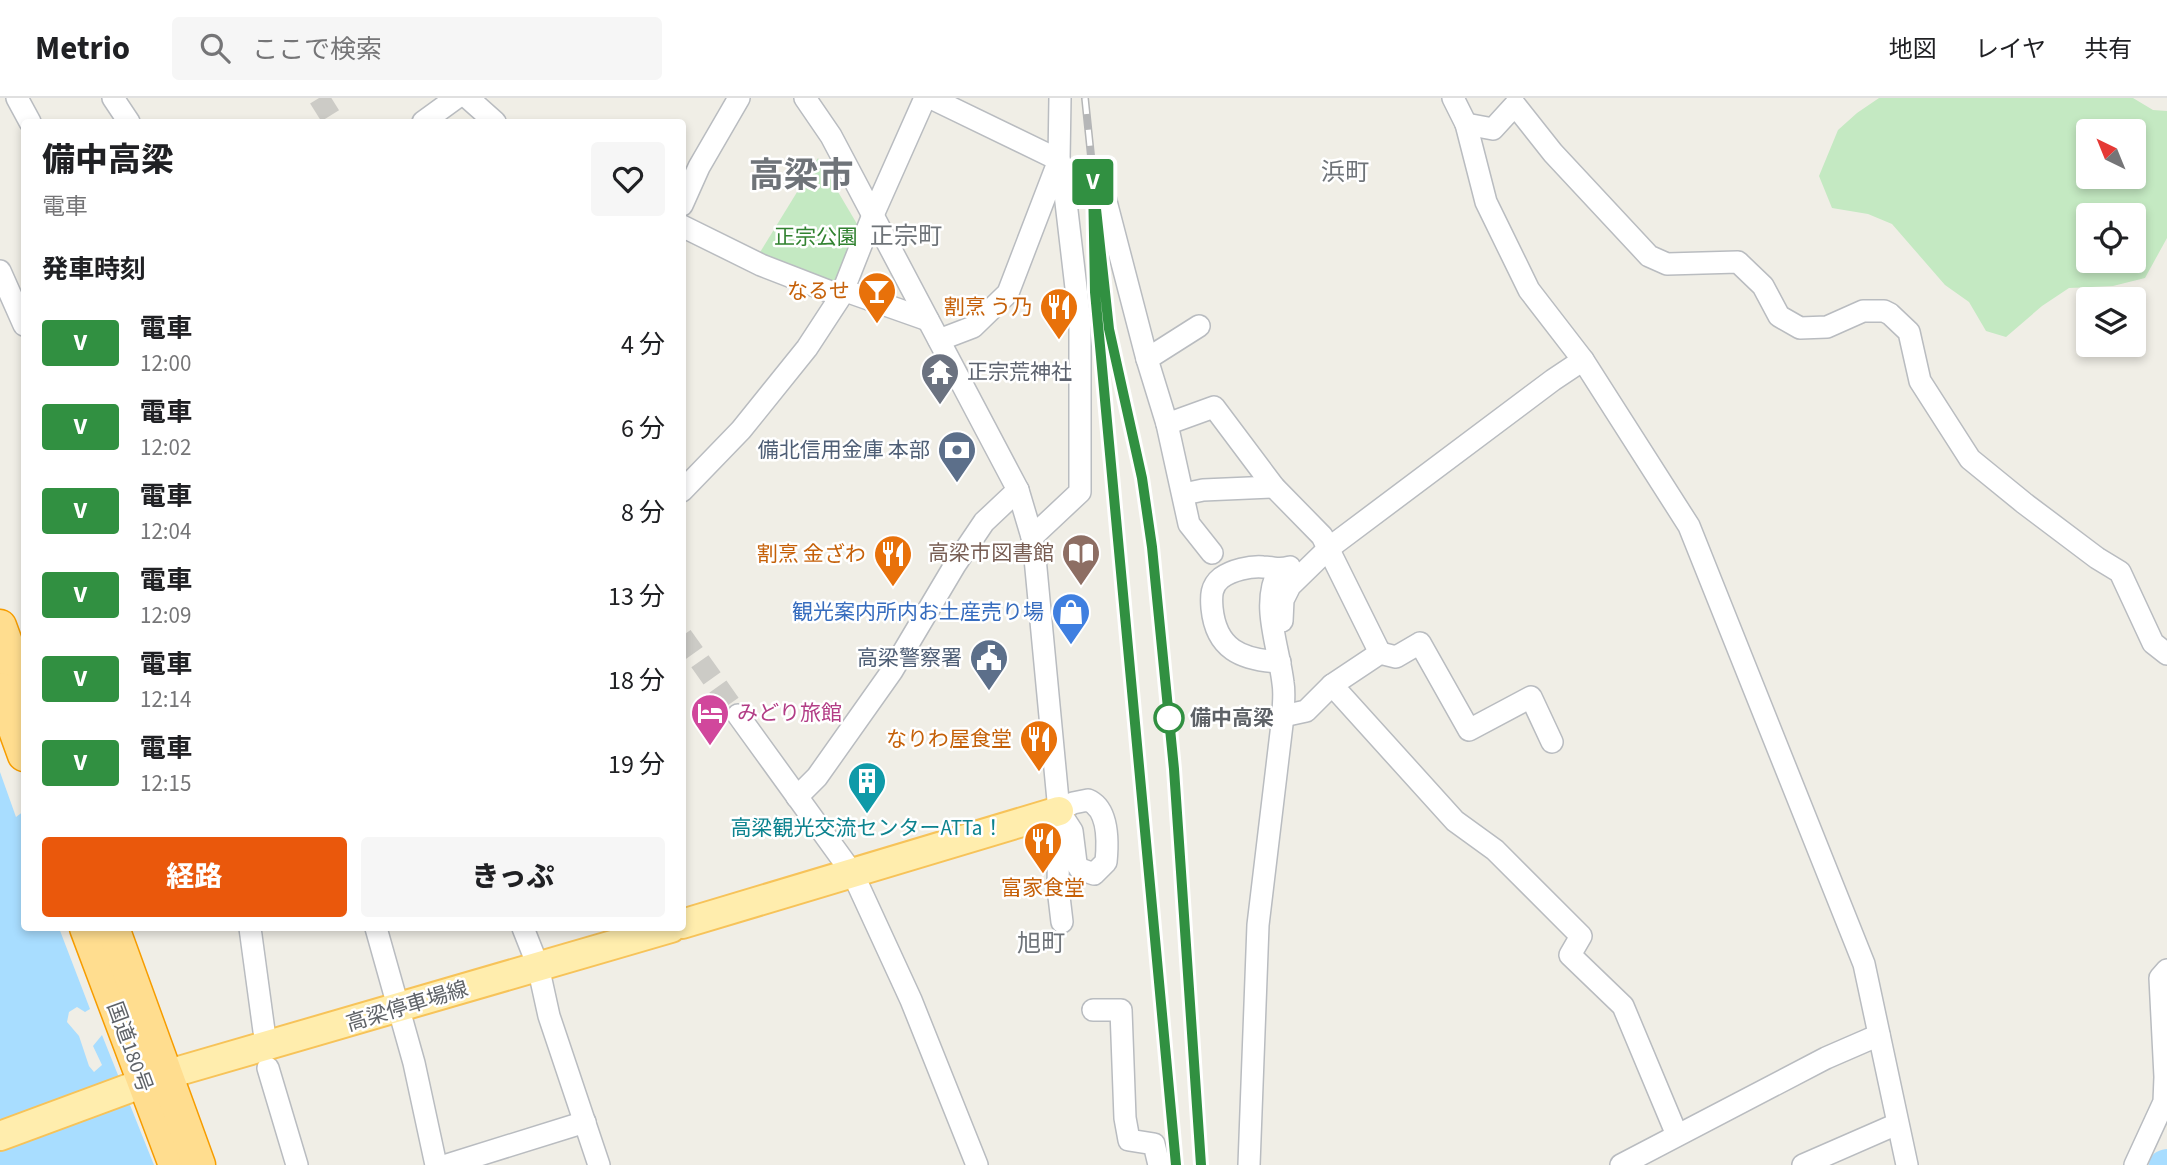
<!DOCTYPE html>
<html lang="ja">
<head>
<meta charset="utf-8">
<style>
	:root { --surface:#fff; --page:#f6f6f6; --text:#202124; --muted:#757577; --line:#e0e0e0; --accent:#ea580c }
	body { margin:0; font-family:"Source Sans 3","Noto Sans JP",sans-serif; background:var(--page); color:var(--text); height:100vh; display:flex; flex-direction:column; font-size:26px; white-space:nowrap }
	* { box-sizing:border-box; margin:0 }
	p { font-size:23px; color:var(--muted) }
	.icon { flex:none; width:38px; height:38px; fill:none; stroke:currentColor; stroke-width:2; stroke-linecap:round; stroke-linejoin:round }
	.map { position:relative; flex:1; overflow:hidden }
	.panel { position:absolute; left:21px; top:21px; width:665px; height:812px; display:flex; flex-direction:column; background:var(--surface); border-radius:7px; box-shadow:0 4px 10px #0003 }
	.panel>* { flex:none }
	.badge { padding:0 14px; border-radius:5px; font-size:24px; line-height:46px }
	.needle { width:46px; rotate:317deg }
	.controls { position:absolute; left:2076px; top:21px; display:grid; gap:14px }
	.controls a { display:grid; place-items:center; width:70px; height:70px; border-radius:7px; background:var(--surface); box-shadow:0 4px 10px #0003; font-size:35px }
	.map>.badge { position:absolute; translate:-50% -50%; box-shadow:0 0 0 4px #fff }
	h2 { padding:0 21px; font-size:26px; line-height:63px }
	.round { display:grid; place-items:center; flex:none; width:74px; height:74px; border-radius:7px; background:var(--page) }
	.head { display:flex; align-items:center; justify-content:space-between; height:119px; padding:0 21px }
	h1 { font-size:33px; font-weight:800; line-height:52px }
	.action { display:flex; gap:14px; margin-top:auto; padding:14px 21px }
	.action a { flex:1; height:80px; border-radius:7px; background:var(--accent); color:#fff; font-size:28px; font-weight:800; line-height:80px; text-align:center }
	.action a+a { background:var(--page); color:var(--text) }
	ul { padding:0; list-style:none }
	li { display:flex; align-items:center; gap:21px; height:84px; padding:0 21px }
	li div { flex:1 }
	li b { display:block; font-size:26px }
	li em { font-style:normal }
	li .badge { min-width:77px; font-weight:700; text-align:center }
	header { display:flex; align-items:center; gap:42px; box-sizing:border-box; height:98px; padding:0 35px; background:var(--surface); border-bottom:2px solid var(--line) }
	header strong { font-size:33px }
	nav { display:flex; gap:38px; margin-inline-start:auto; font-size:24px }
	.search { width:490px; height:63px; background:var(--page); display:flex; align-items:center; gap:18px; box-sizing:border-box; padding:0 24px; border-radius:7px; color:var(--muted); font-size:26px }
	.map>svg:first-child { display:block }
</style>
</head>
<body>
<header>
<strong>Metrio</strong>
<div class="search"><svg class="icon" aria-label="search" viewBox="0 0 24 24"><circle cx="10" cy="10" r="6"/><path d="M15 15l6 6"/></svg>ここで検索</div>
<nav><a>地図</a><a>レイヤ</a><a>共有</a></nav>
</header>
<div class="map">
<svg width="2167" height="1067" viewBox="0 0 2167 1067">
	<rect width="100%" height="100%" fill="#f0eee6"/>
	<g fill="#c4e9c2" fill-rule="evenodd">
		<path d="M1879,0H2133L2153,12L2167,13V140L2145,180L2113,188L2069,190L2042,208L2006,239L1986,233L1969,204L1945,187L1892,126L1868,116L1832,110L1819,78L1838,32L1857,15ZM2088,33H2133V79H2088ZM2088,117H2133V163H2088Z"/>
		<polygon points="818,60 860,131 840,185 831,189 757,159"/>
	</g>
	<polygon fill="#a8ddff" points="0,674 16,719 24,713 24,830 59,830 90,911 85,914 77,909 69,914 67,924 79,938 89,968 94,974 102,967 93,948 102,937 154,1067 0,1067"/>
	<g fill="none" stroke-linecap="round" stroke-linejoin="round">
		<polyline stroke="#a8ddff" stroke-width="30" points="2164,1067 2167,1066"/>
		<g stroke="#cccbc6" stroke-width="21" stroke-dasharray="21 10" stroke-linecap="butt">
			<polyline points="319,0 334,24"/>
			<polyline points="682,538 738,617"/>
		</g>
		<defs>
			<g id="minor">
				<polyline points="17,0 30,24"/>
				<polyline points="113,0 129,24"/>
				<polyline points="468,0 495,24"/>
				<polyline points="805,0 831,38 1018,392 1032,439 1035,460 1059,713 1058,790 1062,824"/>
				<polyline points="931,0 1059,62 1062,70 1080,224 1080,394 1032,439"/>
				<polyline points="1453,0 1466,26 1486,104 1529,192 1583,262 1689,428 1864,866 1907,1067"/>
				<polyline points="423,24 456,0"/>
				<polyline points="1466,26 1493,31 1515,7 1553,55 1649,158 1667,166 1738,164 1763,188 1779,218 1800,230 1827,229 1863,213 1884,213 1890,216 1909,234 1920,283 1970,361 2024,405 2097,460 2120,474 2153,545 2167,556"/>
				<polyline points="1102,88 1147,261"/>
				<polyline points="682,107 699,69 739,0"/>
				<polyline points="682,128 761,167 841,198"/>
				<polyline points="0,173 24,227"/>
				<polyline points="843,192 928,222"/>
				<polyline points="1199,228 1147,261 1167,326 1189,426 1212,455"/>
				<polyline points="939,242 973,229 1008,195 1059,62 1060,0"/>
				<polyline points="1167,326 1214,309 1274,389 1322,438 1380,555"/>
				<polyline points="682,393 741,332 807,250 841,198 873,117 925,0"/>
				<polyline points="1184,396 1203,392 1274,389"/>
				<polyline points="1282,523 1283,502 1290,488 1329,450 1553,282 1583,262"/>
				<path d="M1280,564C1241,562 1216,551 1212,510C1211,498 1211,488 1221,480C1232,472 1250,468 1263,469C1275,469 1277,473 1290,469"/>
				<polyline points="738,617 853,776 911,902 977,1067"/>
				<polyline points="1283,618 1306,613 1332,587"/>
				<polyline points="1552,644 1531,599 1469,632 1420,545 1396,559 1380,555 1332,587 1455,723 1495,752 1581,838 1570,857 1623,908 1677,1037"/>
				<polyline points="797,699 817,679 892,573 955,467 984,424 1018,392"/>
				<path d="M1088,702C1109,711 1108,744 1106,764L1094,776L1080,771L1076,765L1072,733L1059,713L1073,705Z"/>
				<polyline points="250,830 264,933"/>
				<polyline points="376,830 414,965 436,1067"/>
				<polyline points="523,830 538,868 549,918 599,1067"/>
				<polyline points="1093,912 1121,912 1125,1020 1129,1042 1154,1046 1159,1067"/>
				<polyline points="268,970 297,1067"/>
				<polyline points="447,1067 585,1024"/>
				<path d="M1249,1067L1258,827L1283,618C1283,607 1285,596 1283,585C1279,549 1260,506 1279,472"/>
				<polyline points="1621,1067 1826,960 1879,937"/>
				<polyline points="1803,1067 1897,1026"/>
				<polyline points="2135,1067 2164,1004 2165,979 2160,880 2167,872"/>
			</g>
			<g id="major">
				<polyline points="682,826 1059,713"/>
				<polyline points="0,1038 165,977 671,830"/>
			</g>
			<g id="highway">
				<polyline points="0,528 24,594"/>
				<polyline points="0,591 24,657"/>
				<polyline points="86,830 175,1067"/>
				<polyline points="113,830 199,1067"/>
			</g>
		</defs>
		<use href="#minor" stroke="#b9bcc0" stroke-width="24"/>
		<use href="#major" stroke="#f7c359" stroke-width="32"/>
		<use href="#highway" stroke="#f79d00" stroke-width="35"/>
		<use href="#minor" stroke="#fff" stroke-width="21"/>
		<use href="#major" stroke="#ffedad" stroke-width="28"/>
		<use href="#highway" stroke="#ffdd8f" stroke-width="32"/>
		<defs>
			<g id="rail">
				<polyline points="1085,0 1109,231 1142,380 1152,449 1174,671 1201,1067"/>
				<polyline points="1096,198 1176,1067"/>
			</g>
		</defs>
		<use href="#rail" stroke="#b5b6b7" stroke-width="8"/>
		<use href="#rail" stroke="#fff" stroke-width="5" stroke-dasharray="16" stroke-linecap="butt"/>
	</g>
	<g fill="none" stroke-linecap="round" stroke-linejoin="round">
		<defs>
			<polyline id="line" points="1176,1067 1095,194 1093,83 1109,231 1142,380 1152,449 1174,671 1201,1067"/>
		</defs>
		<use href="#line" stroke="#fff" stroke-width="16"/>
		<use href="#line" stroke="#319041" stroke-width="10"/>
	</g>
	<defs>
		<symbol id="bar-pin" viewBox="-11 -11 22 30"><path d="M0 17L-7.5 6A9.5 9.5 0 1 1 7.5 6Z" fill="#e8710a" stroke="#fff"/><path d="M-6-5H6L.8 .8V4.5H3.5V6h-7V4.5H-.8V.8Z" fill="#fff"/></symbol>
		<symbol id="restaurant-pin" viewBox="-11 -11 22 30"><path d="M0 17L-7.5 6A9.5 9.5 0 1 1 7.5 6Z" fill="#e8710a" stroke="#fff"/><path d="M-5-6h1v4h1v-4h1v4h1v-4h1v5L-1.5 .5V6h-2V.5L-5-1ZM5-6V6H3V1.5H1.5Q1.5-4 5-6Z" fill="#fff"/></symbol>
		<symbol id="temple-pin" viewBox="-11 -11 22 30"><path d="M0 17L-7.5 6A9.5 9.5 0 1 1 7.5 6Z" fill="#6b7280" stroke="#fff"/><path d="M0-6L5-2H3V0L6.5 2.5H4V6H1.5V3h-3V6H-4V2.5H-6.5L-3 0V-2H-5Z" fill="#fff"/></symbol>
		<symbol id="bank-pin" viewBox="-11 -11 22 30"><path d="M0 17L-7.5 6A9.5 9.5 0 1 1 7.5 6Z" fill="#5c6f8a" stroke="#fff"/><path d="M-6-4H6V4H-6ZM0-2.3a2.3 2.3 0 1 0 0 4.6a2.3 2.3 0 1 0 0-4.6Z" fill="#fff"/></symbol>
		<symbol id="library-pin" viewBox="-11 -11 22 30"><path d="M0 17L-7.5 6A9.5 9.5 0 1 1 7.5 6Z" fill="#8d6e63" stroke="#fff"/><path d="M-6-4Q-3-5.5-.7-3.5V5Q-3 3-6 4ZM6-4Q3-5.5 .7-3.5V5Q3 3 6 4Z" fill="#fff"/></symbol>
		<symbol id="shop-pin" viewBox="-11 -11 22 30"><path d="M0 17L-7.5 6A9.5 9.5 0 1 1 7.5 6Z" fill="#3f7fe0" stroke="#fff"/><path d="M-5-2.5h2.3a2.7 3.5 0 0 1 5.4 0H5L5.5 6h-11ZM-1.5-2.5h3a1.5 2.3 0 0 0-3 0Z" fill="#fff"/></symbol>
		<symbol id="civic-pin" viewBox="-11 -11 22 30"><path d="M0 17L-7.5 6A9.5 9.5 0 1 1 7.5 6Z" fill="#5c6f8a" stroke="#fff"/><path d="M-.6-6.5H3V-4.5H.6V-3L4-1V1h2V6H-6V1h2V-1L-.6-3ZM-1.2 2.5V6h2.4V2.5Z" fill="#fff"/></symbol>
		<symbol id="hotel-pin" viewBox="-11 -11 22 30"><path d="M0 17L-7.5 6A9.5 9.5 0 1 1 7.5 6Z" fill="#d1479c" stroke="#fff"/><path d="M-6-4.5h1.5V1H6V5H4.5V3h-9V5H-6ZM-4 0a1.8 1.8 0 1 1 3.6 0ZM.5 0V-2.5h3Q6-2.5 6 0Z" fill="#fff"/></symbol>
		<symbol id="building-pin" viewBox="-11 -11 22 30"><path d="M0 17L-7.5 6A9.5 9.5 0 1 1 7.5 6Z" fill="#0f9aa8" stroke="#fff"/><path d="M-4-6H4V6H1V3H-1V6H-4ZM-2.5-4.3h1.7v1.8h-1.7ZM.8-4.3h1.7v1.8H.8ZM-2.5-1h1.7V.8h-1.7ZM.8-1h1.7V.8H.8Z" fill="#fff"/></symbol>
	</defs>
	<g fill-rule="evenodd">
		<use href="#bar-pin" x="855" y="171" width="44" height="60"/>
		<use href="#restaurant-pin" x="1037" y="187" width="44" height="60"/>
		<use href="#temple-pin" x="918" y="252" width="44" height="60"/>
		<use href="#bank-pin" x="935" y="330" width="44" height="60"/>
		<use href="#library-pin" x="1059" y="433" width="44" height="60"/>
		<use href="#restaurant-pin" x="871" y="434" width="44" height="60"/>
		<use href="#shop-pin" x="1049" y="492" width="44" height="60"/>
		<use href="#civic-pin" x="967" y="538" width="44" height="60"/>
		<use href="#hotel-pin" x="688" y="593" width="44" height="60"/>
		<use href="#restaurant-pin" x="1017" y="619" width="44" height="60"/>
		<use href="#building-pin" x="845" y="661" width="44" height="60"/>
		<use href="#restaurant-pin" x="1021" y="721" width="44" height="60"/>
	</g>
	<circle fill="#fff" stroke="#319041" stroke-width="3.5" cx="1169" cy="620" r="14"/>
	<g text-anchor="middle" stroke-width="5" stroke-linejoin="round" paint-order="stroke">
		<g font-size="21" fill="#318230" stroke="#fff">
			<text x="816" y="146">正宗公園</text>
		</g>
		<g font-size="21" fill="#c56008" stroke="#fff" text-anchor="end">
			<text x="850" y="200">なるせ</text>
			<text x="1032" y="216">割烹 う乃</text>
			<text x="866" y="463">割烹 金ざわ</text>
			<text x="1012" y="648">なりわ屋食堂</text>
			<text x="1043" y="797" text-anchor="middle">富家食堂</text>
		</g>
		<g font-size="21" fill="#5b616d" stroke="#fff" text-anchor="start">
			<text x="967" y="281">正宗荒神社</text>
		</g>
		<g font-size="21" fill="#4e5e75" stroke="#fff" text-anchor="end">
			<text x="930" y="359">備北信用金庫 本部</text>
			<text x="962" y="567">高梁警察署</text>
		</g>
		<g font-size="21" fill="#785e54" stroke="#fff" text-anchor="end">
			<text x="1054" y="462">高梁市図書館</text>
		</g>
		<g font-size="21" fill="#366cbe" stroke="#fff" text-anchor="end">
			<text x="1044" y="521">観光案内所内お土産売り場</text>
		</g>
		<g font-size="21" fill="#b23c85" stroke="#fff" text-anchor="start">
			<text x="737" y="622">みどり旅館</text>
		</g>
		<g font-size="21" font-weight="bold" fill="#5e6267" stroke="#fff" text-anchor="start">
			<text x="1190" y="627">備中高梁</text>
		</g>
		<g font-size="21" fill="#0d838f" stroke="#fff">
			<text x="867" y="737">高梁観光交流センターATTa！</text>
		</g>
		<g font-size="21" fill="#5e6267" stroke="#fff">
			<text transform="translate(407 908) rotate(-17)" y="7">高梁停車場線</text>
			<text transform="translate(130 949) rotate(70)" y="7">国道180号</text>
		</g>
		<g font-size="24" fill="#6f7479" stroke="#fff">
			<text x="1345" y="82">浜町</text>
			<text x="906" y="146">正宗町</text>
			<text x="1041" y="853">旭町</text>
		</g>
		<g font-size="35" font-weight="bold" fill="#6f7479" stroke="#fff">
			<text x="801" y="89">高梁市</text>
		</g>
	</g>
</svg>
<div class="controls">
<a><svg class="needle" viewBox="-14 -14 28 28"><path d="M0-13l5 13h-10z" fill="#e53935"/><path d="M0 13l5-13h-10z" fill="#757577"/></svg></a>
<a><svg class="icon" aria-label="locate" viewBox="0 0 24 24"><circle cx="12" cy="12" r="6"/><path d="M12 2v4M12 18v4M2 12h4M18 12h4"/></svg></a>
<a><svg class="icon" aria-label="layers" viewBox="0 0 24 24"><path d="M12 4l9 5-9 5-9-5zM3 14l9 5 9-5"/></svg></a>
</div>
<b class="badge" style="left:1093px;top:84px;background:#319041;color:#fff">V</b>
<section class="panel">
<div class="head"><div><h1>備中高梁</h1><p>電車</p></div><a class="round"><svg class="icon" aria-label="heart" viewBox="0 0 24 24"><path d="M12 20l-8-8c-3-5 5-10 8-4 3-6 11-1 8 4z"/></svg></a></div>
<h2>発車時刻</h2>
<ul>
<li><span class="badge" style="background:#319041;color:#fff">V</span><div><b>電車</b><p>12:00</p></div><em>4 分</em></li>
<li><span class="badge" style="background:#319041;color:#fff">V</span><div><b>電車</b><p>12:02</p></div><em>6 分</em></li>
<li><span class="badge" style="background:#319041;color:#fff">V</span><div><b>電車</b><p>12:04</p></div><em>8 分</em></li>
<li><span class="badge" style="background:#319041;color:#fff">V</span><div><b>電車</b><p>12:09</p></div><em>13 分</em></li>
<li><span class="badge" style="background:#319041;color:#fff">V</span><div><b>電車</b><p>12:14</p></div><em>18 分</em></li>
<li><span class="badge" style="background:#319041;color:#fff">V</span><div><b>電車</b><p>12:15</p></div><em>19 分</em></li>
</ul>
<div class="action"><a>経路</a><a>きっぷ</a></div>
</section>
</div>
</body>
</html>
